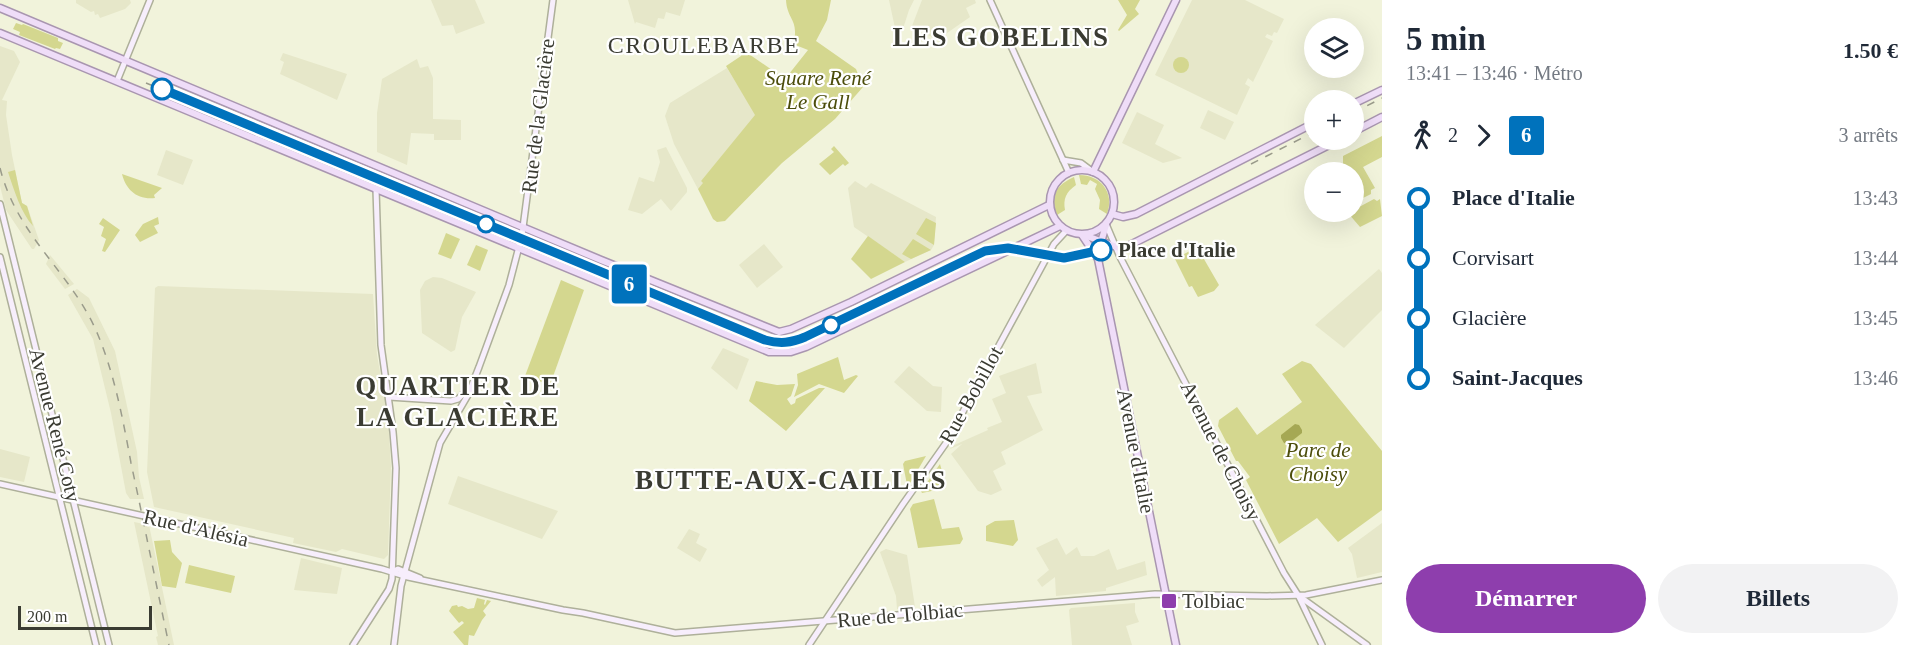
<!DOCTYPE html>
<html lang="fr">
<head>
<meta charset="utf-8">
<style>
	:root { --surface:#fff; --page:#f2f2f3; --text:#1f2937; --muted:#747a83; --accent:#8e3ead }
	body { margin:0; font-family:Georgia,serif; background:var(--page); color:var(--text); height:100vh; display:flex; flex-direction:column; font-size:22px; white-space:nowrap }
	* { box-sizing:border-box; margin:0 }
	p { font-size:20px; color:var(--muted) }
	.icon { flex:none; width:33px; height:33px; fill:none; stroke:currentColor; stroke-width:2; stroke-linecap:round; stroke-linejoin:round }
	.map { position:relative; flex:1; overflow:hidden }
	.side { display:flex; flex-direction:column; background:var(--surface); width:540px }
	.side>* { flex:none }
	.badge { padding:0 12px; border-radius:4px; font-size:21px; line-height:39px }
	.buttons { position:absolute; left:1304px; top:18px; display:grid; gap:12px }
	.buttons a { display:grid; place-items:center; width:60px; height:60px; border-radius:50%; background:var(--surface); box-shadow:0 6px 24px #0002; font-size:30px }
	.scale { position:absolute; left:18px; bottom:15px; width:134px; box-sizing:border-box; padding-left:6px; border:3px solid #3a3b32; border-top:0; font-size:16px; line-height:21px; white-space:nowrap; color:#3a3b32; -webkit-text-stroke:4px #fff; paint-order:stroke }
	.map>.badge { position:absolute; translate:-50% -50%; box-shadow:0 0 0 3px #fff }
	.legs { display:flex; align-items:center; gap:9px; height:66px; padding:0 24px; font-size:20px }
	.legs p { margin-inline-start:auto }
	.summary { display:flex; align-items:center; justify-content:space-between; height:102px; padding:0 24px }
	h1 { font-size:33px; font-weight:700; line-height:45px }
	.button { display:flex; gap:12px; margin-top:auto; padding:12px 24px }
	.button a { flex:1; height:69px; border-radius:36px; background:var(--accent); color:#fff; font-size:24px; font-weight:700; line-height:69px; text-align:center }
	.button a+a { background:var(--page); color:var(--text) }
	ul { padding:0 24px; list-style:none }
	li { display:flex; align-items:center; gap:21px; height:60px; font-size:22px }
	li i { display:grid; place-items:center; width:9px; height:100%; margin:0 8px; background:currentColor }
	li i::after { content:''; width:15px; height:15px; margin:-8px; border:4px solid; border-radius:50%; background:var(--surface) }
	li p { margin-inline-start:auto }
	li:first-child i { background:linear-gradient(#0000 50%,currentColor 0) }
	li:last-child i { background:linear-gradient(currentColor 50%,#0000 0) }
	main { display:flex; flex:1; min-height:0 }
	.map>svg:first-child { display:block }
</style>
</head>
<body>
<main>
<div class="map">
<svg width="1382" height="645" viewBox="0 0 1382 645">
	<rect width="100%" height="100%" fill="#f1f3db"/>
	<g fill="#e6e7c9">
		<polygon points="76,0 130,0 131,3 125,9 100,18 98,14 95,15 94,11 91,12 76,3"/>
		<polygon points="431,0 475,0 485,23 456,34 453,25 442,26"/>
		<polygon points="628,0 685,0 680,16 666,12 664,19 658,18 655,28 636,22 635,24"/>
		<polygon points="889,0 914,0 909,10 899,41 894,40 895,28"/>
		<polygon points="922,0 975,0 976,3 966,8 970,17 937,40 912,26"/>
		<polygon points="1192,0 1245,0 1284,19 1277,33 1274,32 1272,36 1267,34 1265,37 1273,41 1253,82 1248,78 1245,84 1250,87 1237,115 1155,75"/>
		<polygon points="0,46 14,51 20,62 2,100 7,101 6,115 12,155 22,203 27,206 39,240 34,249 32,249 6,210 0,186"/>
		<polygon points="283,53 347,74 337,100 280,74 284,62 280,60"/>
		<polygon points="417,59 420,68 428,66 433,78 433,119 461,120 461,140 434,140 434,134 411,133 407,165 377,152 377,113 382,79"/>
		<polygon points="727,68 756,115 701,181 704,183 698,189 674,144 665,116 670,103"/>
		<polygon points="1208,110 1234,122 1225,140 1200,128"/>
		<polygon points="1137,112 1164,125 1155,144 1182,158 1163,163 1122,143"/>
		<polygon points="666,147 687,188 687,192 671,211 661,199 642,214 628,210 639,177 654,182 660,162 657,150"/>
		<polygon points="166,150 193,160 183,185 157,175"/>
		<polygon points="855,181 866,188 871,183 936,217 934,245 931,250 905,262 854,227 848,188"/>
		<polygon points="764,244 783,267 757,288 739,265"/>
		<polygon points="50,255 74,284 65,289 46,264"/>
		<polygon points="1379,269 1382,273 1382,310 1344,348 1315,325"/>
		<polygon points="433,277 442,278 476,292 462,317 455,350 451,352 422,333 420,290 425,281"/>
		<polygon points="918,279 920,284 858,314 856,308"/>
		<polygon points="158,286 373,294 377,355 388,417 391,467 388,555 384,559 342,549 336,552 293,543 294,538 154,507 147,472 155,288"/>
		<polygon points="77,289 89,298 115,351 137,452 139,477 144,499 130,499 126,493 111,413 93,339 68,295"/>
		<polygon points="723,348 749,359 737,390 711,368"/>
		<polygon points="1036,363 1042,393 1027,396 1043,430 1001,452 1006,464 993,471 1002,490 991,495 978,491 951,454 962,444 950,449 952,446 988,430 987,428 1002,422 992,399 1006,393 999,376"/>
		<polygon points="909,366 933,386 942,387 941,412 927,411 894,382"/>
		<polygon points="0,449 30,457 24,482 0,477"/>
		<polygon points="458,476 558,511 542,539 448,504"/>
		<polygon points="134,522 149,525 174,645 158,645 156,637 158,636"/>
		<polygon points="1382,523 1382,572 1357,578 1352,554 1348,548"/>
		<polygon points="689,529 700,534 696,543 707,549 700,562 677,548"/>
		<polygon points="1057,538 1066,555 1077,547 1081,556 1094,556 1109,549 1117,570 1145,561 1147,575 1106,588 1106,591 1056,596 1055,577 1042,587 1037,580 1049,570 1036,548"/>
		<polygon points="886,549 907,555 915,607 897,609 896,596 880,552"/>
		<polygon points="301,558 342,568 337,594 294,590"/>
		<polygon points="1135,603 1135,612 1139,622 1126,626 1132,645 1072,645 1069,610 1071,608"/>
	</g>
	<g fill="#d4d78f">
		<path d="M786,0H831L827,20L816,41L856,69L863,87L835,119L782,163L725,221L717,222L713,219L698,189L703,183L701,181L755,115L726,66L741,56L743,50L785,79L808,50L793,44C800,20 787,20 786,0Z"/>
		<polygon points="1118,0 1140,0 1135,9 1139,14 1119,31 1118,30 1127,15"/>
		<polygon points="16,23 22,25 23,24 58,38 58,41 63,43 60,49 56,48 55,49 19,35 20,32 13,29"/>
		<circle cx="1181" cy="65" r="8"/>
		<polygon points="1382,136 1382,157 1363,167 1375,188 1371,190 1371,194 1353,203 1353,196 1357,194 1353,187 1353,172 1345,172 1343,167 1343,156"/>
		<polygon points="834,146 849,163 845,166 843,164 830,175 819,164 834,152 831,149"/>
		<path d="M15,170L22,203L27,206L33,226C21,213 14,190 8,172Z"/>
		<path d="M122,174L162,188L154,195L155,198C137,200 126,190 122,174Z"/>
		<path d="M1079,175C1101,175 1115,193 1107,214L1099,209L1100,200L1095,189L1097,184L1090,180L1087,185L1081,184Z"/>
		<path d="M1074,177L1076,185C1066,192 1063,199 1065,210L1057,215C1049,194 1057,185 1074,177Z"/>
		<polygon points="1374,199 1377,201 1380,199 1382,216 1360,227 1348,213"/>
		<polygon points="158,217 159,224 154,226 158,233 140,242 135,235 143,224"/>
		<polygon points="103,218 120,230 105,252 102,251 106,239 101,236 104,227 99,224"/>
		<polygon points="926,218 936,223 934,245 916,234"/>
		<polygon points="446,233 460,239 451,259 438,254"/>
		<polygon points="868,236 905,262 871,279 851,259"/>
		<polygon points="913,239 931,250 911,259 902,254"/>
		<polygon points="476,245 488,250 480,271 467,265"/>
		<polygon points="1197,247 1219,285 1214,291 1198,297 1192,286 1189,287 1175,259"/>
		<polygon points="561,280 584,290 550,385 525,376"/>
		<polygon points="838,357 844,380 856,375 858,376 844,393 819,384 794,397 798,385 797,374"/>
		<polygon points="1302,361 1311,364 1382,451 1382,510 1338,542 1317,518 1279,544 1246,480 1250,477 1238,461 1236,461 1218,426 1219,420 1237,407 1257,435 1302,402 1282,374"/>
		<polygon points="756,381 777,385 795,384 791,396 787,399 791,405 795,403 796,399 819,388 825,388 786,431 749,401"/>
		<polygon points="926,456 909,485 907,485 903,464 905,461"/>
		<polygon points="940,464 946,486 943,487 946,488 922,493 921,491"/>
		<polygon points="934,499 942,529 959,527 963,539 960,544 918,548 910,509 913,504"/>
		<polygon points="1014,520 1018,540 1013,546 986,541 986,526 995,521"/>
		<polygon points="170,540 172,552 182,563 176,588 162,586 154,541"/>
		<polygon points="189,565 235,576 231,593 185,583"/>
		<polygon points="477,598 485,600 484,604 485,605 487,600 491,601 483,611 486,615 482,620 474,636 469,635 468,645 464,645 453,632 464,623 462,621 459,623 449,611 452,606 457,605 458,607 462,606 468,609 474,608"/>
	</g>
	<polygon fill="#a5a854" points="1295,424 1299,425 1302,430 1302,433 1288,444 1284,443 1281,438 1281,435"/>
	<g fill="none" stroke-linecap="round" stroke-linejoin="round">
		<defs>
			<g id="secondary">
				<polyline points="990,0 1069,173"/>
				<polyline points="117,81 150,0"/>
				<polyline points="1063,160 1081,163 1093,172"/>
				<polyline points="0,204 109,645"/>
				<polyline points="1106,224 1120,257 1284,573 1298,595 1322,645"/>
				<polyline points="0,257 96,645"/>
				<polyline points="389,397 451,401 458,399 467,390"/>
				<polyline points="0,484 382,569 408,577 563,610 583,613 675,633 1155,594 1267,596 1306,595 1382,580"/>
				<polyline points="392,572 398,569 420,578"/>
				<polyline points="1299,596 1367,645"/>
				<polyline points="353,645 389,589 392,579 396,468 393,432 381,345 376,189"/>
				<polyline points="394,645 401,586 440,443 468,395 479,367 509,285 522,235 553,0"/>
				<polyline points="809,645 903,504 946,443 1054,244 1066,231"/>
			</g>
			<g id="primary">
				<polyline points="0,8 601,260 779,332 791,329 851,302 1049,205"/>
				<polyline points="0,33 769,352 791,352 806,347 1060,226"/>
				<polyline points="1353,104 1382,90"/>
				<polyline points="1353,132 1382,117"/>
				<circle cx="1082" cy="202" r="32"/>
				<polyline points="1093,172 1176,0"/>
				<polyline points="1112,214 1123,217 1136,214 1314,123"/>
				<polyline points="1082,235 1098,259 1176,645"/>
				<polyline points="1084,235 1122,249 1339,140"/>
				<polyline points="1097,256 1106,225"/>
			</g>
		</defs>
		<use href="#secondary" stroke="#aeb09a" stroke-width="8"/>
		<use href="#primary" stroke="#a996b0" stroke-width="9"/>
		<use href="#secondary" stroke="#f7eefc" stroke-width="5"/>
		<use href="#primary" stroke="#efddf8" stroke-width="6"/>
		<g stroke="#9a9b8b" stroke-width="1.5" stroke-dasharray="8 8" stroke-linecap="butt">
			<polyline points="146,83 771,342 785,343 799,340 920,282"/>
			<polyline points="1353,113 1382,98"/>
			<polyline points="1251,164 1314,132"/>
			<path d="M0,168C17,237 73,274 98,335C115,376 123,420 131,463C144,523 156,584 169,645"/>
		</g>
	</g>
	<g fill="none" stroke-linecap="round" stroke-linejoin="round">
		<defs>
			<path id="line-1" d="M162,89L765,340C780,344 791,343 805,337L985,251L1008,248L1064,258L1101,250"/>
		</defs>
		<use href="#line-1" stroke="#fff" stroke-width="14"/>
		<use href="#line-1" stroke="#0072bc" stroke-width="9"/>
	</g>
	<g fill="#fff" stroke="#0072bc" stroke-width="3">
		<circle cx="162" cy="89" r="10"/>
		<circle cx="486" cy="224" r="8"/>
		<circle cx="1101" cy="250" r="10"/>
		<circle cx="831" cy="325" r="8"/>
	</g>
	<rect fill="#8e3ead" stroke="#fff" stroke-width="2" x="1161" y="593" width="16" height="16" rx="3"/>
	<g text-anchor="middle" stroke-width="4.5" stroke-linejoin="round" paint-order="stroke">
		<g font-size="21" font-style="italic" fill="#4c4d0b" stroke="#fff">
			<text x="818" y="85">Square René<tspan x="818" dy="24">Le Gall</tspan></text>
			<text x="1318" y="457">Parc de<tspan x="1318" dy="24">Choisy</tspan></text>
		</g>
		<g font-size="21" fill="#3a3b32" stroke="#fff">
			<text transform="translate(538 116) rotate(-83)" y="7">Rue de la Glacière</text>
			<text transform="translate(971 395) rotate(-61)" y="7">Rue Bobillot</text>
			<text transform="translate(55 425) rotate(76)" y="7">Avenue René Coty</text>
			<text transform="translate(1136 451) rotate(79)" y="7">Avenue d'Italie</text>
			<text transform="translate(1221 451) rotate(63)" y="7">Avenue de Choisy</text>
			<text transform="translate(196 528) rotate(13)" y="7">Rue d'Alésia</text>
			<text transform="translate(900 615) rotate(-5)" y="7">Rue de Tolbiac</text>
		</g>
		<g font-size="21" font-weight="bold" fill="#3a3b32" stroke="#fff" text-anchor="start">
			<text x="1118" y="257">Place d'Italie</text>
		</g>
		<g font-size="21" fill="#3a3b32" stroke="#fff" text-anchor="start">
			<text x="1182" y="608">Tolbiac</text>
		</g>
		<g font-size="24" letter-spacing="1.5" fill="#3a3b32" stroke="#fff">
			<text x="704" y="53">CROULEBARBE</text>
		</g>
		<g font-size="27" font-weight="bold" letter-spacing="1.5" fill="#3a3b32" stroke="#fff">
			<text x="1001" y="46">LES GOBELINS</text>
			<text x="458" y="395">QUARTIER DE<tspan x="458" dy="31">LA GLACIÈRE</tspan></text>
			<text x="791" y="489">BUTTE-AUX-CAILLES</text>
		</g>
	</g>
</svg>
<div class="buttons">
<a><svg class="icon" aria-label="layers" viewBox="0 0 24 24"><path d="M12 4l9 5-9 5-9-5zM3 14l9 5 9-5"/></svg></a>
<a>+</a>
<a>−</a>
</div>
<div class="scale">200 m</div>
<b class="badge" style="left:629px;top:284px;background:#0072bc;color:#fff">6</b>
</div>
<section class="side">
<div class="summary"><div><h1>5 min</h1><p>13:41 – 13:46 · Métro</p></div><b>1.50 €</b></div>
<div class="legs"><svg class="icon" aria-label="walk" viewBox="0 0 24 24"><circle cx="13" cy="4" r="2"/><path d="M13 8l-2 6 4 7M11 14l-3 7M7 12l3-4h3l4 4"/></svg>2<svg class="icon" aria-label="forward" viewBox="0 0 24 24"><path d="M9 5l7 7-7 7"/></svg><b class="badge" style="background:#0072bc;color:#fff">6</b><p>3 arrêts</p></div>
<ul>
<li><i style="color:#0072bc"></i><b>Place d'Italie</b><p>13:43</p></li>
<li><i style="color:#0072bc"></i><span>Corvisart</span><p>13:44</p></li>
<li><i style="color:#0072bc"></i><span>Glacière</span><p>13:45</p></li>
<li><i style="color:#0072bc"></i><b>Saint-Jacques</b><p>13:46</p></li>
</ul>
<div class="button"><a>Démarrer</a><a>Billets</a></div>
</section>
</main>
</body>
</html>
